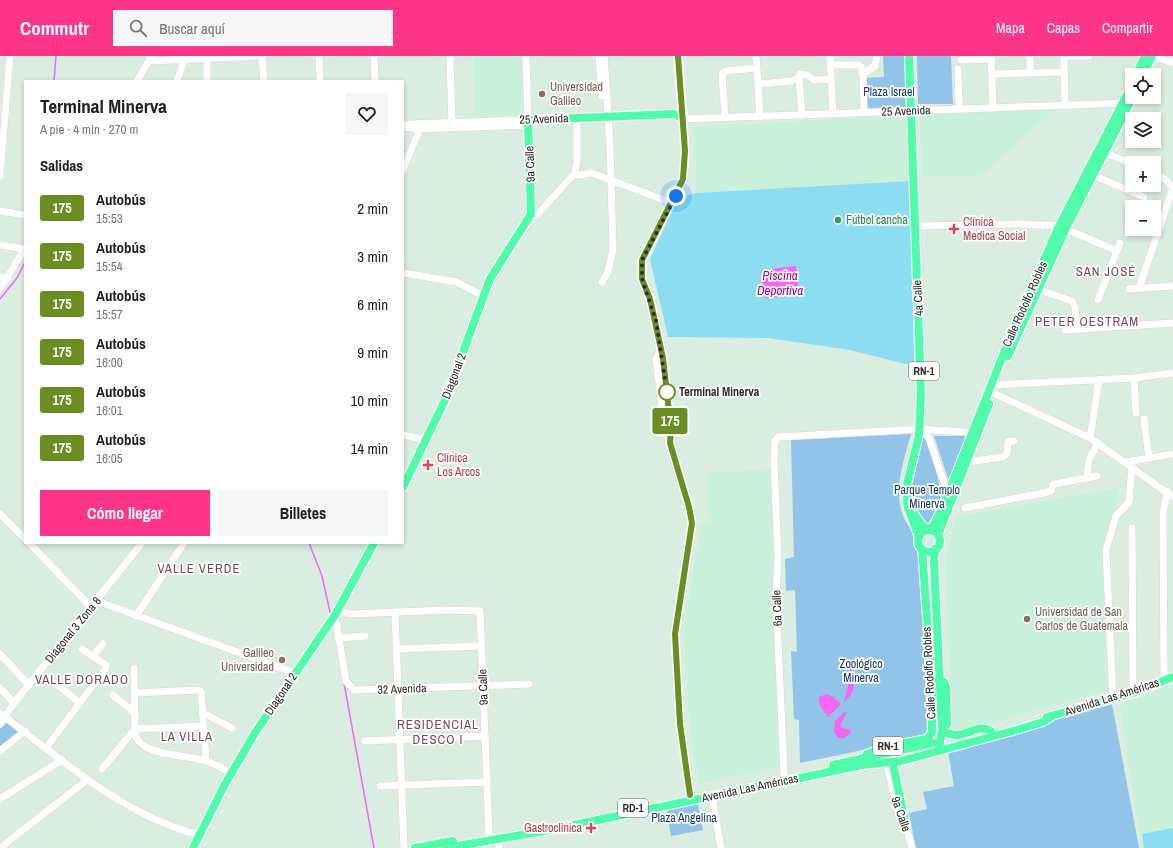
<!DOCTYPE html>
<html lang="es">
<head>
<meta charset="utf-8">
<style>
	:root { --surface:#fff; --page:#f6f6f6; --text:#222; --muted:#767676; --accent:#ff3589 }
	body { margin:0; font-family:"Archivo Narrow",sans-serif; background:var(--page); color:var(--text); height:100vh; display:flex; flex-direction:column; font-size:15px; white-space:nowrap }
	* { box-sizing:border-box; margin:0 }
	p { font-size:13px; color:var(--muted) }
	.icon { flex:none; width:22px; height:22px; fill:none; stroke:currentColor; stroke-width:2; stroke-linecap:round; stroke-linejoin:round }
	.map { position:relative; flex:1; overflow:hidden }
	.side { position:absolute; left:24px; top:24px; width:380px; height:464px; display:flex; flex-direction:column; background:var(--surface); border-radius:0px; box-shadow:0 2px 6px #0003 }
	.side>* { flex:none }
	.badge { padding:0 8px; border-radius:3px; font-size:14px; line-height:26px }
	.tools { position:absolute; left:1125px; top:12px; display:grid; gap:8px }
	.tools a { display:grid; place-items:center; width:36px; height:36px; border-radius:0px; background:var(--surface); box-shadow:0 2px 6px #0003; font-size:20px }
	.you { position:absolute; width:20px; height:20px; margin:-10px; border:3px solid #fff; border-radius:50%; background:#1a73e8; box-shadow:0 0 0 6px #1a73e833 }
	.map>.badge { position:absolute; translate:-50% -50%; box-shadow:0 0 0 2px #fff }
	h2 { padding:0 16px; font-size:15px; line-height:36px }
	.round { display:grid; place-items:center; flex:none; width:42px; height:42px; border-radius:0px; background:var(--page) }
	.headline { display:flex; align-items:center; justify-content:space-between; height:68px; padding:0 16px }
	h1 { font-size:19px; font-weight:700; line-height:30px }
	.action { display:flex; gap:8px; margin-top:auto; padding:8px 16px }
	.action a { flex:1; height:46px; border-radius:0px; background:var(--accent); color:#fff; font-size:16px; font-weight:700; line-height:46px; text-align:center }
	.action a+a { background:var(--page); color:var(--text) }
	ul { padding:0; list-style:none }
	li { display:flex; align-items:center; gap:12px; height:48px; padding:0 16px }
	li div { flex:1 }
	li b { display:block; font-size:15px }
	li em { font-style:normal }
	li .badge { min-width:44px; font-weight:700; text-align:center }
	header { display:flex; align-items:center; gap:24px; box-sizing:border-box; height:56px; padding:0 20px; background:var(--accent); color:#fff }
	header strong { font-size:19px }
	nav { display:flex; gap:22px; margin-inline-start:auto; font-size:14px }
	.search { width:280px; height:36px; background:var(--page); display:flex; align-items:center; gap:10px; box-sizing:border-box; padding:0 14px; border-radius:0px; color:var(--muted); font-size:15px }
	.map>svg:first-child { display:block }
</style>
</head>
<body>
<header>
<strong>Commutr</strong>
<div class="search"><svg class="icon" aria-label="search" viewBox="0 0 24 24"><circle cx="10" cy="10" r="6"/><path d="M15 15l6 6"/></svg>Buscar aquí</div>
<nav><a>Mapa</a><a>Capas</a><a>Compartir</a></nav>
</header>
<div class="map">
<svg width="1173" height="792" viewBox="0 0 1173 792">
	<rect width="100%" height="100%" fill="#daede1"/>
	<g fill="#c8f0da">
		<polygon points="473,0 521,0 522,59 475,60"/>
		<polygon points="1057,52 981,119 922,121 920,57"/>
		<polygon points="907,59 911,125 697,137 693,71"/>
		<polygon points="771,413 781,710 699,728 691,677 683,580 701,468 709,466 707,417"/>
		<polygon points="1113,433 1118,434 1115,455 1104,492 1107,634 953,678 945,505 956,461"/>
		<polygon points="1173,628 1173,792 1142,792 1120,651"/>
	</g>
	<g fill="#92c3e9">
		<polygon points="883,0 905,0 907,51 866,52 865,22 884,21"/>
		<polygon points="917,0 951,0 953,48 918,48"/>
		<path d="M911,378C904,403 893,434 903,460C905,466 910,471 912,476C916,488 911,488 920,499L927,676L921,682L800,707L799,664L794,663L791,595L797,596L795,534L786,535L785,503L794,501L791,384Z"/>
		<path d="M924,380C933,393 943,435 940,451C939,457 934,463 932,468L927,470C922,465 915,459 913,453C909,439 915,392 924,380Z"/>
		<polygon points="934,380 968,380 950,428"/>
		<polygon points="1112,648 1139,792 916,792 909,757 927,753 923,736 954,730 948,695"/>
		<polygon points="7,667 14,670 18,676 0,691 0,670"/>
		<polygon points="697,744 703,774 671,780 666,750"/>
	</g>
	<g fill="#8cddf1">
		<polygon points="911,125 914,310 850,294 768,282 668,281 650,203 679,141 697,137"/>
		<polygon points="1173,772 1173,792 1144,792 1142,778"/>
	</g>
	<g fill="#f964f3">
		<polygon points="796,210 799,238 765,242 761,214"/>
		<path d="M847,603C853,610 856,628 852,637C850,640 846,644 844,647C847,633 854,616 845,604Z"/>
		<polygon points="827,638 833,641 841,648 828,661 826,660 829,657 825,658 819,647 819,641"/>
		<polygon points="847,656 840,670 842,672 851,674 851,677 844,682 838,682 834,676 835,665 843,657"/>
	</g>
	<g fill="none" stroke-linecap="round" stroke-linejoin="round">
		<g stroke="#f964f3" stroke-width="1.5">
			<polyline points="54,25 56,0"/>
			<polyline points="0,243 17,222 25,206"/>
			<polyline points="309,487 322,520 330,556"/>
			<polyline points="344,627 374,792"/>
		</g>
		<defs>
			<g id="minor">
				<polyline points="262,0 264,25"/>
				<polyline points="319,0 320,25"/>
				<polyline points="374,0 375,25"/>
				<polyline points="450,0 452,70"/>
				<polyline points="599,0 602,40"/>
				<polyline points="756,0 760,61"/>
				<polyline points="830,0 833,57"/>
				<polyline points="991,0 993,52"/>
				<polyline points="1064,0 1065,49"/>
				<polyline points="1066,0 1089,0"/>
				<polyline points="1151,0 1173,7"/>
				<polyline points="207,1 207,25"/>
				<polyline points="961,4 991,3"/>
				<polyline points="149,5 256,0"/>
				<polyline points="831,9 858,9 861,11 863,18 875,10 877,0"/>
				<polyline points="958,13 959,52"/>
				<polyline points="1030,17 1030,0"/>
				<polyline points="863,18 864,56"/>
				<polyline points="992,18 1064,16"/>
				<polyline points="799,21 800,18 807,19 814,24 831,23"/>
				<polyline points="137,25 151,1"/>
				<polyline points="177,25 185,2"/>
				<polyline points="758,28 792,25 799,21 802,59"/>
				<polyline points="725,62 722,18 725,15 757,12"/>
				<polyline points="403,70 409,68 528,64 526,0"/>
				<polyline points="405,71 417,73 529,69"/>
				<polyline points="1101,95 1132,108"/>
				<polyline points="403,114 421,70"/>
				<polyline points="575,117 579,119 592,117 672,147"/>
				<polyline points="1088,117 1144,141"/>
				<polyline points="0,120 10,0"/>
				<polyline points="0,155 25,159"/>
				<polyline points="530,161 537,159 575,117 577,104 577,67"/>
				<polyline points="915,170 1020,168 1059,170 1117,195"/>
				<polyline points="0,189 24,193"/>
				<polyline points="403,217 457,226 483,240"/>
				<polyline points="0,221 8,222"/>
				<polyline points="602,226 608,216 613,193 610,88 604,0"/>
				<polyline points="1034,232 1072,245 1075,251 1077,273"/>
				<polyline points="1139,232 1173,132 1166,124 1154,118"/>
				<polyline points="0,233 25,192"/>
				<polyline points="1129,233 1173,230"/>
				<polyline points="1098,244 1120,187"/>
				<polyline points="1065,274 1173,267"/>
				<polyline points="661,294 656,303 665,374 689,451 692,467 675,578 680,668 690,739"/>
				<polyline points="1134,322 1136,357"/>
				<polyline points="991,329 1134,322 1173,317"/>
				<polyline points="989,335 1090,382 1173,441"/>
				<polyline points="1144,363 1149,402"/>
				<polyline points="924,374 929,382 948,439"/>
				<polyline points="403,379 426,384"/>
				<polyline points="1090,382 1099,324"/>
				<path d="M669,387C674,356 663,294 655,263C650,243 640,225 642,204L683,123L685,111L683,63L1127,47"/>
				<polyline points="967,406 1003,401 1007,398 1008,386 1014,385"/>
				<polyline points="1126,406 1173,398"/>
				<polyline points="1087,422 1089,403 1098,387"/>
				<polyline points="965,452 1043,437 1051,435 1053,429 1055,428 1097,420"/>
				<polyline points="0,458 25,483"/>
				<polyline points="1132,472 1133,637"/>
				<polyline points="29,487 91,551"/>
				<polyline points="97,545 295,617"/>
				<polyline points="338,553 345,557 352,558 445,554 480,555 489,780"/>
				<polyline points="395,556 404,792"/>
				<polyline points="335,559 346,625 354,634 529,628"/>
				<polyline points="136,560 184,487"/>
				<polyline points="338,582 365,580"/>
				<polyline points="396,593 481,590"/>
				<polyline points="0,598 29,629"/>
				<polyline points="93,600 103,588"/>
				<path d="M134,612L135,677C139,701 187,698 206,705C213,707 219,711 226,714"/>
				<polyline points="1164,625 1163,458 1167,435"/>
				<polyline points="55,627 80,647"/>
				<polyline points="0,632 14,647"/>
				<polyline points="135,637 198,634 201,635 206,704"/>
				<polyline points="113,639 135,657"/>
				<polyline points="1113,643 1106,494 1116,460 1129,446 1132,411"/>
				<path d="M0,657C62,704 122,759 199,779"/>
				<polyline points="203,657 232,672"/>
				<polyline points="0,668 14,647 142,487"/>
				<polyline points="365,685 485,680"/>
				<polyline points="46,692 106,612 106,609 82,593"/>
				<polyline points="0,695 25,675"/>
				<polyline points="886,708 888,713 899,760 906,770 912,792"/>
				<polyline points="102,713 135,673 204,670"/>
				<polyline points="784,719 776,539 778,501 774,404 775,385 778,381 920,373 978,377"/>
				<polyline points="380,730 487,726"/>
				<polyline points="712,740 721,792"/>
				<polyline points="0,743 62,704"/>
				<polyline points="498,783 499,792"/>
				<polyline points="0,792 87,724"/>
			</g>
			<g id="major">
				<polyline points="678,0 683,63"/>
				<polyline points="909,0 921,339 919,379 906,433 908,452 919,481"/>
				<polyline points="1136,19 1145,0"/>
				<polyline points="1143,19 1152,0"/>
				<polyline points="1008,300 1067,170 1133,41"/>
				<polyline points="403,431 446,342 490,223 531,158 528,64 674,58 683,63"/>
				<polyline points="915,459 922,469 929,474"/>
				<polyline points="931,474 944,448 1009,284 1059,170 1132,29"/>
				<circle cx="929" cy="485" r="11"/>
				<polyline points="938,479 989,348"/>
				<polyline points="935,493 934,505 942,674 939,693"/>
				<polyline points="939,624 944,626 946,631 947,668"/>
				<polyline points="1047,661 1133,637 1173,621"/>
				<path d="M942,674C963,689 975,665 991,675"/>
				<polyline points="867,698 888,690 927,683 932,676 932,633 922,493"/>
				<polyline points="833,709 933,687"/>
				<polyline points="893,709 906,770"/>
				<polyline points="193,792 225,728 255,677 335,559 374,487"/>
				<polyline points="415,792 453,785"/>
				<polyline points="446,792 550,774 862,709 901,705 1013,675 1043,666 1051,661"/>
			</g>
		</defs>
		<use href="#minor" stroke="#e4cfd8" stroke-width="8"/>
		<use href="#major" stroke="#fff" stroke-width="10"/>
		<use href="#minor" stroke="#fff" stroke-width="7"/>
		<use href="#major" stroke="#50fcac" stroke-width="8"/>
	</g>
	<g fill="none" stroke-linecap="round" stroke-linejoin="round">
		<defs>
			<polyline id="line" points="678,0 685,95 683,123 642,204 642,223 650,243 663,302 671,373 670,387 689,451 692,467 675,578 680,668 690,739"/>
		</defs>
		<use href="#line" stroke="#fff" stroke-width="9"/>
		<use href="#line" stroke="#6b8e23" stroke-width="6"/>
		<polyline stroke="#2a2a2a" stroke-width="4" stroke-dasharray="0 7.2" points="667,336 656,265 642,223 642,204 676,140"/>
	</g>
	<g fill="#8d6e63" stroke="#fff" stroke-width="1.5">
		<circle cx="542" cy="38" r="4"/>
		<circle cx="1027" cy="563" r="4"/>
		<circle cx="282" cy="604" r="4"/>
	</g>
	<circle fill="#2e9e5b" stroke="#fff" stroke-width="1.5" cx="838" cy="164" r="4"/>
	<g fill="#e0444e" stroke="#fff" stroke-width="1.5">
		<path d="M952 167h4v4h4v4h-4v4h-4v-4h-4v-4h4z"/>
		<path d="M426 403h4v4h4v4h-4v4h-4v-4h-4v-4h4z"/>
		<path d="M589 766h4v4h4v4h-4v4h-4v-4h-4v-4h4z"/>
	</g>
	<circle fill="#fff" stroke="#6b8e23" stroke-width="2" cx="667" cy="336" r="8"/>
	<g text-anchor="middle" stroke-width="3.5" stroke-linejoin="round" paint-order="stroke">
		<g fill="#fff" stroke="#6a6a6a" stroke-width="1">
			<rect x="909" y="306" width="30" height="18" rx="3"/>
			<rect x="873" y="681" width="30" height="18" rx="3"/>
			<rect x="618" y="743" width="30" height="18" rx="3"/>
		</g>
		<g font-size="11" font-weight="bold" fill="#2a2a2a">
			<text x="924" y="319">RN-1</text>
			<text x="888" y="694">RN-1</text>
			<text x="633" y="756">RD-1</text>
		</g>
		<g font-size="12" fill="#785e54" stroke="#fff" text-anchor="start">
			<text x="550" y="35">Universidad<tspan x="550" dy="14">Galileo</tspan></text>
			<text x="1035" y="560">Universidad de San<tspan x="1035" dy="14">Carlos de Guatemala</tspan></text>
			<text x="274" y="601" text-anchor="end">Galileo<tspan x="274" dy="14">Universidad</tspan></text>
		</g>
		<g font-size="12" fill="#143b6d" stroke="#fff">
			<text x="889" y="40">Plaza Israel</text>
			<text x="927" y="438">Parque Templo<tspan x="927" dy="14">Minerva</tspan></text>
			<text x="861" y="612">Zoológico<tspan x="861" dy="14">Minerva</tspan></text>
			<text x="684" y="766">Plaza Angelina</text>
		</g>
		<g font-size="12" fill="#2a2a2a" stroke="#fff">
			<text transform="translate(906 55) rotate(-2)" y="4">25 Avenida</text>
			<text transform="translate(544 63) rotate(-2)" y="4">25 Avenida</text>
			<text transform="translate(530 108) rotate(-92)" y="4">9a Calle</text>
			<text transform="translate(918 242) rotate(-93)" y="4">4a Calle</text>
			<text transform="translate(1025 248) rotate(-66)" y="4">Calle Rodolfo Robles</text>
			<text transform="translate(454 320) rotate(-69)" y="4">Diagonal 2</text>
			<text transform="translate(777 552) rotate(-92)" y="4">6a Calle</text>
			<text transform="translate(73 574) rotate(-51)" y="4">Diagonal 3 Zona 8</text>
			<text transform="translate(929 617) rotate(-93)" y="4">Calle Rodolfo Robles</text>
			<text transform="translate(483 631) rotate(-92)" y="4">9a Calle</text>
			<text transform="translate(402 633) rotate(-2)" y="4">32 Avenida</text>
			<text transform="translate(281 638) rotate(-56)" y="4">Diagonal 2</text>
			<text transform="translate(1112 641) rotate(-18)" y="4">Avenida Las Américas</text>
			<text transform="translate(750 732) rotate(-12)" y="4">Avenida Las Américas</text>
			<text transform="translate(901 758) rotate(71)" y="4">9a Calle</text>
		</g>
		<g font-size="12" fill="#27864d" stroke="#fff" text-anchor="start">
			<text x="846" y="168">Fútbol cancha</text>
		</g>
		<g font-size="12" fill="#be3a42" stroke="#fff" text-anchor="start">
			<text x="963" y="170">Clínica<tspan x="963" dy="14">Medica Social</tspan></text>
			<text x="437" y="406">Clínica<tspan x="437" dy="14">Los Arcos</tspan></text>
			<text x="582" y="776" text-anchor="end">Gastroclinica</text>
		</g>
		<g font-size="12" font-weight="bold" fill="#2a2a2a" stroke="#fff" text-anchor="start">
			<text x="679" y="340">Terminal Minerva</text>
		</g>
		<g font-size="13" letter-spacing="1" fill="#7e465d" stroke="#fff">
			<text x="1106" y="220">SAN JOSÉ</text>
			<text x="1087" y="270">PETER OESTRAM</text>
			<text x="199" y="517">VALLE VERDE</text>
			<text x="82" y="628">VALLE DORADO</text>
			<text x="438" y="673">RESIDENCIAL<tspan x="438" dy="15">DESCO I</tspan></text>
			<text x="187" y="685">LA VILLA</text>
		</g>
		<g font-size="13" font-style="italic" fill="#a50293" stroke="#fff">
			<text x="780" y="224">Piscina<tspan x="780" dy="15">Deportiva</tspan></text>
		</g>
	</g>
</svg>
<div class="tools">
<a><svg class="icon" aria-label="locate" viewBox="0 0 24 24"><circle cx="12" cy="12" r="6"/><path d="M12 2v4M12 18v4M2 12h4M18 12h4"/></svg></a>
<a><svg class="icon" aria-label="layers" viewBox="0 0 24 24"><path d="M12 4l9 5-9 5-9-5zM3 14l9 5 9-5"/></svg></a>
<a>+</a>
<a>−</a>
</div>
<div class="you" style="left:676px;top:140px"></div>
<b class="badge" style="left:670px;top:365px;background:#6b8e23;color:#fff">175</b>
<section class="side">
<div class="headline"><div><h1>Terminal Minerva</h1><p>A pie · 4 min · 270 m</p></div><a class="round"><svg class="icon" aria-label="heart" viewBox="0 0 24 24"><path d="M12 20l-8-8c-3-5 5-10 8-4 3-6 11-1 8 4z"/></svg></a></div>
<h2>Salidas</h2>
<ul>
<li><span class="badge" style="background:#6b8e23;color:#fff">175</span><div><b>Autobús</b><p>15:53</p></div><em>2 min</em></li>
<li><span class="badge" style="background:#6b8e23;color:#fff">175</span><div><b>Autobús</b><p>15:54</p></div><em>3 min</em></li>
<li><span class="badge" style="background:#6b8e23;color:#fff">175</span><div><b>Autobús</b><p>15:57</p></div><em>6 min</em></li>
<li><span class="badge" style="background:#6b8e23;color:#fff">175</span><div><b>Autobús</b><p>16:00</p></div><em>9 min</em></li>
<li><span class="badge" style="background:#6b8e23;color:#fff">175</span><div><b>Autobús</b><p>16:01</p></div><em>10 min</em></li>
<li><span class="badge" style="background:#6b8e23;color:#fff">175</span><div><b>Autobús</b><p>16:05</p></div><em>14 min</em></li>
</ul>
<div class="action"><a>Cómo llegar</a><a>Billetes</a></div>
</section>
</div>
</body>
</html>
